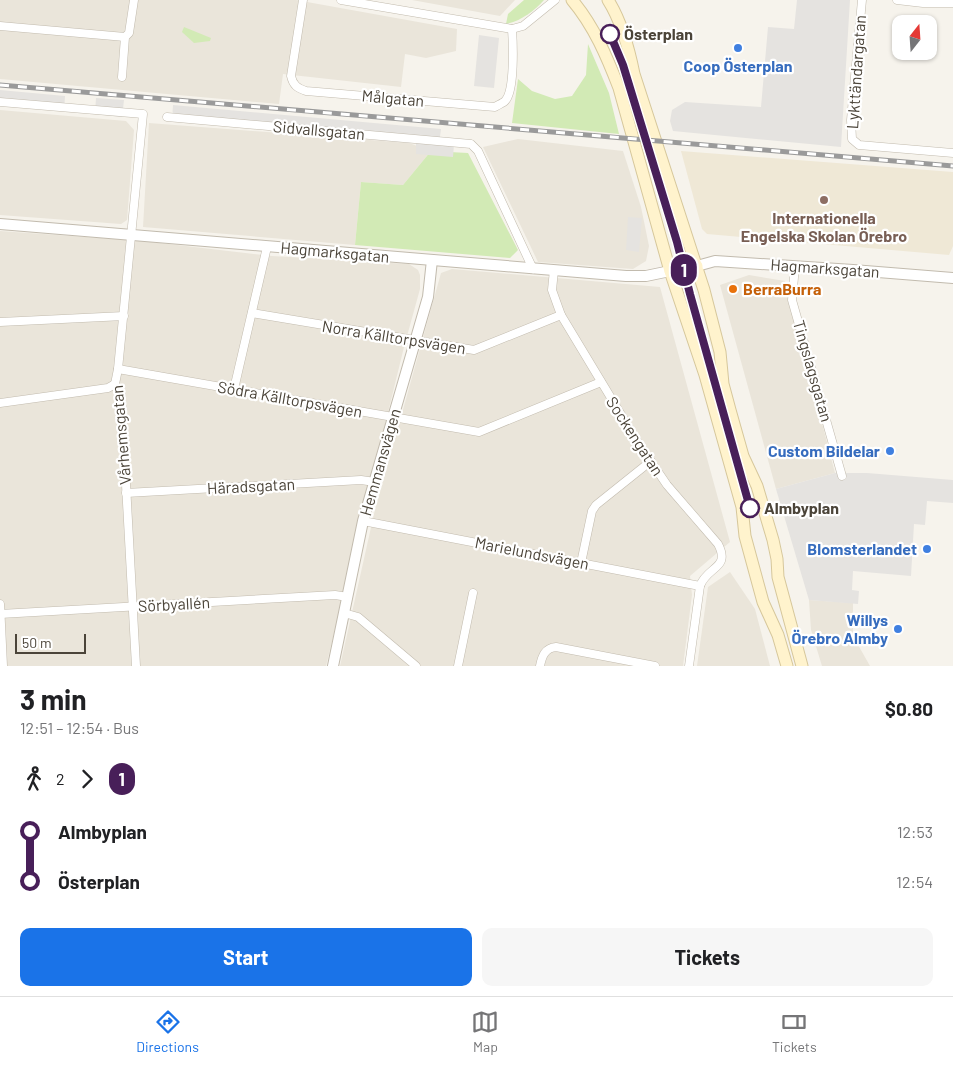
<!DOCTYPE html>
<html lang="en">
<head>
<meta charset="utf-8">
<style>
	:root { --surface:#fff; --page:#f6f6f6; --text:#202124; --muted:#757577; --line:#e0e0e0; --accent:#1a73e8 }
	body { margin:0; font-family:Barlow,sans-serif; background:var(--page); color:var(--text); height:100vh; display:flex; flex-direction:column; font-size:19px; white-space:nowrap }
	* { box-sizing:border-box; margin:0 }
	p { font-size:16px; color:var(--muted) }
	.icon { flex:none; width:28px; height:28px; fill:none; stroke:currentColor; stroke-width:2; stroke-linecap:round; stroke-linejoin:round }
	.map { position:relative; height:666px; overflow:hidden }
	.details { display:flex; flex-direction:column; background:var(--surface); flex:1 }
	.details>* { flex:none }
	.badge { padding:0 10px; border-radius:16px; font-size:18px; line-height:32px }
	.needle { width:32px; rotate:17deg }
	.fabs { position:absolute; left:892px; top:15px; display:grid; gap:10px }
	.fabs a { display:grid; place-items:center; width:45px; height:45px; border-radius:10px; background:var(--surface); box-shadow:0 1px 4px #0004; font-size:25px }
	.scale { position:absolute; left:15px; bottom:12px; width:71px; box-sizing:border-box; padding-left:5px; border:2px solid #4b4439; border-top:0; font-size:14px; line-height:18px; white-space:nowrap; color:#4b4439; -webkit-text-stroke:4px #fff; paint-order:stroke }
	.map>.badge { position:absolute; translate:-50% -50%; box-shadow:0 0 0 2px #fff }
	.legs { display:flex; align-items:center; gap:8px; height:55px; padding:0 20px; font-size:16px }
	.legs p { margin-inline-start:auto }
	.overview { display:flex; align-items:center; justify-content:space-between; height:85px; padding:0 20px }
	h1 { font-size:28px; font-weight:700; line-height:38px }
	.action { display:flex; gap:10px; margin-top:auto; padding:10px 20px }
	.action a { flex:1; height:58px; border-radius:10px; background:var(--accent); color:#fff; font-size:20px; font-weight:700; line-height:58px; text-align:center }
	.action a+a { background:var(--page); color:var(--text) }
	ul { padding:0 20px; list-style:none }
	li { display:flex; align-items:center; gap:18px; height:50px; font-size:19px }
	li i { display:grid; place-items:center; width:8px; height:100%; margin:0 6px; background:currentColor }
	li i::after { content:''; width:12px; height:12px; margin:-6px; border:4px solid; border-radius:50%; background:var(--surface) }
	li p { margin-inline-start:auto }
	li:first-child i { background:linear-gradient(#0000 50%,currentColor 0) }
	li:last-child i { background:linear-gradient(currentColor 50%,#0000 0) }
	.dock { display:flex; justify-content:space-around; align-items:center; height:70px; border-top:1px solid var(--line); background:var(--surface); font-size:14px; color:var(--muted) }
	.dock a { display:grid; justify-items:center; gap:2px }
	.dock .active { color:var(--accent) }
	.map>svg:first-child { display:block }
</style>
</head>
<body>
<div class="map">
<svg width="953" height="666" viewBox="0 0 953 666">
	<rect width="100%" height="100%" fill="#f6f3ec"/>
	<g fill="#eae5da">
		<polygon points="0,0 296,0 457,29 456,51 426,58 405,54 401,87 283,74 279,104 0,79"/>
		<polygon points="412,0 515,0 500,16"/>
		<polygon points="0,110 126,121 134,130 127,220 121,224 0,215"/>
		<polygon points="149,123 409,143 431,151 403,185 361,182 355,245 143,227"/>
		<polygon points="518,139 623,151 641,207 649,246 646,261 633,269 538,262 483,147"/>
		<polygon points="0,231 143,241 272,256 409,264 418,270 420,275 420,289 404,347 326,666 0,666"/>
		<polygon points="452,269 660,287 730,542 690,576 692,595 683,666 340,666 374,514 441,273"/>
		<polygon points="749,275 785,281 835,473 776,489 720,285"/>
		<polygon points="730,572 755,609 770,666 697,666 708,587"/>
		<polygon points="809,600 853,603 853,636 870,666 822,666 811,630"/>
	</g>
	<polygon fill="#efe8d6" points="681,151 953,172 953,246 949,255 707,234 702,229"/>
	<g fill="#d2eab5">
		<path d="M524,0H544C534,11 521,21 506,24L508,14Z"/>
		<polygon points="184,27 211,38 210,41 194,43 182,32"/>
		<polygon points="588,44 609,93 619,134 512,123 518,79 532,91 555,99 572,96 586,75"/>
		<polygon points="431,151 468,153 518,250 510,258 355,245 361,182 403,185"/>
	</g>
	<g fill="#e5e3e0">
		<polygon points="797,0 850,0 841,147 673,131 670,121 672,110 685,102 761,107 768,27 794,29"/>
		<polygon points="479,35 499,38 494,88 474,86"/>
		<polygon points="0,90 65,96 64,111 0,106"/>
		<polygon points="96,98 124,100 122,117 95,114"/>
		<polygon points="173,105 441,129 439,144 454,145 453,157 416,154 416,143 172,121"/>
		<polygon points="628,217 642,218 639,252 626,250"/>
		<polygon points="835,473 867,473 953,480 953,503 927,501 925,525 914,524 911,576 853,571 852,590 859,591 858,604 809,600 776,489"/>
	</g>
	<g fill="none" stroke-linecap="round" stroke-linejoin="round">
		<defs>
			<g id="minor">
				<path d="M303,0L291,76C293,85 297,88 306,91L495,107C498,105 503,103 505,101C515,91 513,43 512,29"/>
				<polyline points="341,0 512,29 523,26 555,0"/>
				<polyline points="862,0 851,120 852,139 859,145 953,153"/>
				<polyline points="897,0 923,3 953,3"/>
				<polyline points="0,26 125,37"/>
				<polyline points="122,77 125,37 129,33 134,0"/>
				<polyline points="0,102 143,114 118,369 115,384"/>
				<polyline points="167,117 471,144 478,151 533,269"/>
				<polyline points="795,266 792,300 842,476"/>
				<path d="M554,270L552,290L561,315L637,441L667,485L718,544C731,569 707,566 700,586L689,666"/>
				<polyline points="252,313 474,350 561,315"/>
				<polyline points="0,322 124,316"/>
				<polyline points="118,369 479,432 601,382"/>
				<polyline points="115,384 121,394 136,666"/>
				<polyline points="234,389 267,247"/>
				<polyline points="0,403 108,388 115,384"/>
				<polyline points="126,493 361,480 375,482"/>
				<polyline points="363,521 700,586"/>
				<polyline points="581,563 592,511 596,505 651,461"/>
				<polyline points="0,604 3,666"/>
				<polyline points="344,613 358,617 416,666"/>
				<polyline points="0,614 335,595 348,597"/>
				<polyline points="458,666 473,593"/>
				<path d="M540,666C542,656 545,648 556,647L655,666"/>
			</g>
			<g id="tertiary">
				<polyline points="0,224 626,276 646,276 670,271"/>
				<polyline points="697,266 715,261 853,270 953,278"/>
				<polyline points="333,666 363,521 428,297 432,260"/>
			</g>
			<g id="secondary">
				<path d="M572,0C594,26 607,57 619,88L670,271L705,375L742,507L745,536L763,602L778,635L787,666"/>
				<path d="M608,0C622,22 629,49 634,74L704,290L720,352L723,384L730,410L743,456L757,486L773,540L777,559L778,577L802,666"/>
				<polyline points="670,271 697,266"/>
			</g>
		</defs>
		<use href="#minor" stroke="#c2bbae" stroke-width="9"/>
		<use href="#tertiary" stroke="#c2bbae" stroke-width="12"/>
		<use href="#secondary" stroke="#d6c79b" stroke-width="13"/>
		<use href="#minor" stroke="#fff" stroke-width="8"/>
		<use href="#tertiary" stroke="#fff" stroke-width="10"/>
		<use href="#secondary" stroke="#fff3cd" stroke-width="11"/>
		<defs>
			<polyline id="rail" points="0,85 953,166"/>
		</defs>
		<use href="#rail" stroke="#9a9a9a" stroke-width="5"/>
		<use href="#rail" stroke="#fff" stroke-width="3" stroke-dasharray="9" stroke-linecap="butt"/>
	</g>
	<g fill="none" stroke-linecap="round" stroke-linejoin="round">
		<defs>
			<polyline id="line-1" points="610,34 623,65 677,242 690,294 750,508"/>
		</defs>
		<use href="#line-1" stroke="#fff" stroke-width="11"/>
		<use href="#line-1" stroke="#481f59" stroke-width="8"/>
	</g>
	<g fill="#fff" stroke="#481f59" stroke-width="2.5">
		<circle cx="610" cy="34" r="9"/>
		<circle cx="750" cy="508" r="9"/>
	</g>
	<g fill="#3f7fe0" stroke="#fff" stroke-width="2">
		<circle cx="738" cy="48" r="5"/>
		<circle cx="890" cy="451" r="5"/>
		<circle cx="927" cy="549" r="5"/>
		<circle cx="898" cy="629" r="5"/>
	</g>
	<circle fill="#8d6e63" stroke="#fff" stroke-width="2" cx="824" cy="200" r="5"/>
	<circle fill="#e8710a" stroke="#fff" stroke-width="2" cx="733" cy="289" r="5"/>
	<g text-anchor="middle" stroke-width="4.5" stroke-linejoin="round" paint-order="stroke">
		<g font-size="16" font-weight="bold" fill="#4b4439" stroke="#fff" text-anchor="start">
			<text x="624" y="40">Österplan</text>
			<text x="764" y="514">Almbyplan</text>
		</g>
		<g font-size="16" font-weight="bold" fill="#366cbe" stroke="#fff" text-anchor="end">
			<text x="738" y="72" text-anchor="middle">Coop Österplan</text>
			<text x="880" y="457">Custom Bildelar</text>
			<text x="917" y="555">Blomsterlandet</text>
			<text x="888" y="626">Willys<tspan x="888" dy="18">Örebro Almby</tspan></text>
		</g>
		<g font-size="16" fill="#4b4439" stroke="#fff">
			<text transform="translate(856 72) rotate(-86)" y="6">Lykttändargatan</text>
			<text transform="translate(393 98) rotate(5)" y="6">Målgatan</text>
			<text transform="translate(319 130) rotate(5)" y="6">Sidvallsgatan</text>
			<text transform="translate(335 252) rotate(5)" y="6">Hagmarksgatan</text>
			<text transform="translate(825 268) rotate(4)" y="6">Hagmarksgatan</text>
			<text transform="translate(394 337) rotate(9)" y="6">Norra Källtorpsvägen</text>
			<text transform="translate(813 371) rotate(74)" y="6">Tingslagsgatan</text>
			<text transform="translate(290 399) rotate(10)" y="6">Södra Källtorpsvägen</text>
			<text transform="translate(121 435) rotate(-95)" y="6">Vårhemsgatan</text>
			<text transform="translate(635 436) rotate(57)" y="6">Sockengatan</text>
			<text transform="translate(380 462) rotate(-74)" y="6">Hemmansvägen</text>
			<text transform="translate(251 486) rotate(-3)" y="6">Häradsgatan</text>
			<text transform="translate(532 553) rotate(11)" y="6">Marielundsvägen</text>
			<text transform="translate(174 604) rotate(-3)" y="6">Sörbyallén</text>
		</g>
		<g font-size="16" font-weight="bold" fill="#785e54" stroke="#fff">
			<text x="824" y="224">Internationella<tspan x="824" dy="18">Engelska Skolan Örebro</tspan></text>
		</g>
		<g font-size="16" font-weight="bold" fill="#c56008" stroke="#fff" text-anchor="start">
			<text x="743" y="295">BerraBurra</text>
		</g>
	</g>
</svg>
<div class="fabs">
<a><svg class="needle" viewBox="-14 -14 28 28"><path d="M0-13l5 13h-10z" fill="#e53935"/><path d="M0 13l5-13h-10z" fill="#757577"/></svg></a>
</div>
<div class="scale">50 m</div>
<b class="badge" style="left:684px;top:270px;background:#481f59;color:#fff">1</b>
</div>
<section class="details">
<div class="overview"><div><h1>3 min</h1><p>12:51 – 12:54 · Bus</p></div><b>$0.80</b></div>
<div class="legs"><svg class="icon" aria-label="walk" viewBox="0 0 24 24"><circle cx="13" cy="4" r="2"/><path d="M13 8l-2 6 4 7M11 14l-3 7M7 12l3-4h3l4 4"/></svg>2<svg class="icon" aria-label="forward" viewBox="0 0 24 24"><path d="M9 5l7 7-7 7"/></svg><b class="badge" style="background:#481f59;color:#fff">1</b></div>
<ul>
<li><i style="color:#481f59"></i><b>Almbyplan</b><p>12:53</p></li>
<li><i style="color:#481f59"></i><b>Österplan</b><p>12:54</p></li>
</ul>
<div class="action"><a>Start</a><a>Tickets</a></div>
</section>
<nav class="dock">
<a class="active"><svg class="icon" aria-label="directions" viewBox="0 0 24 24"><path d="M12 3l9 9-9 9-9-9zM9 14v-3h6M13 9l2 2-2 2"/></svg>Directions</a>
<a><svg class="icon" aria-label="map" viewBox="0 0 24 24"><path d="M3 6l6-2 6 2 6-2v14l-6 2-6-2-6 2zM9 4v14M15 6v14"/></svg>Map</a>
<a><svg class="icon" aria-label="tickets" viewBox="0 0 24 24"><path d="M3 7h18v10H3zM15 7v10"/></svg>Tickets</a>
</nav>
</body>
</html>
